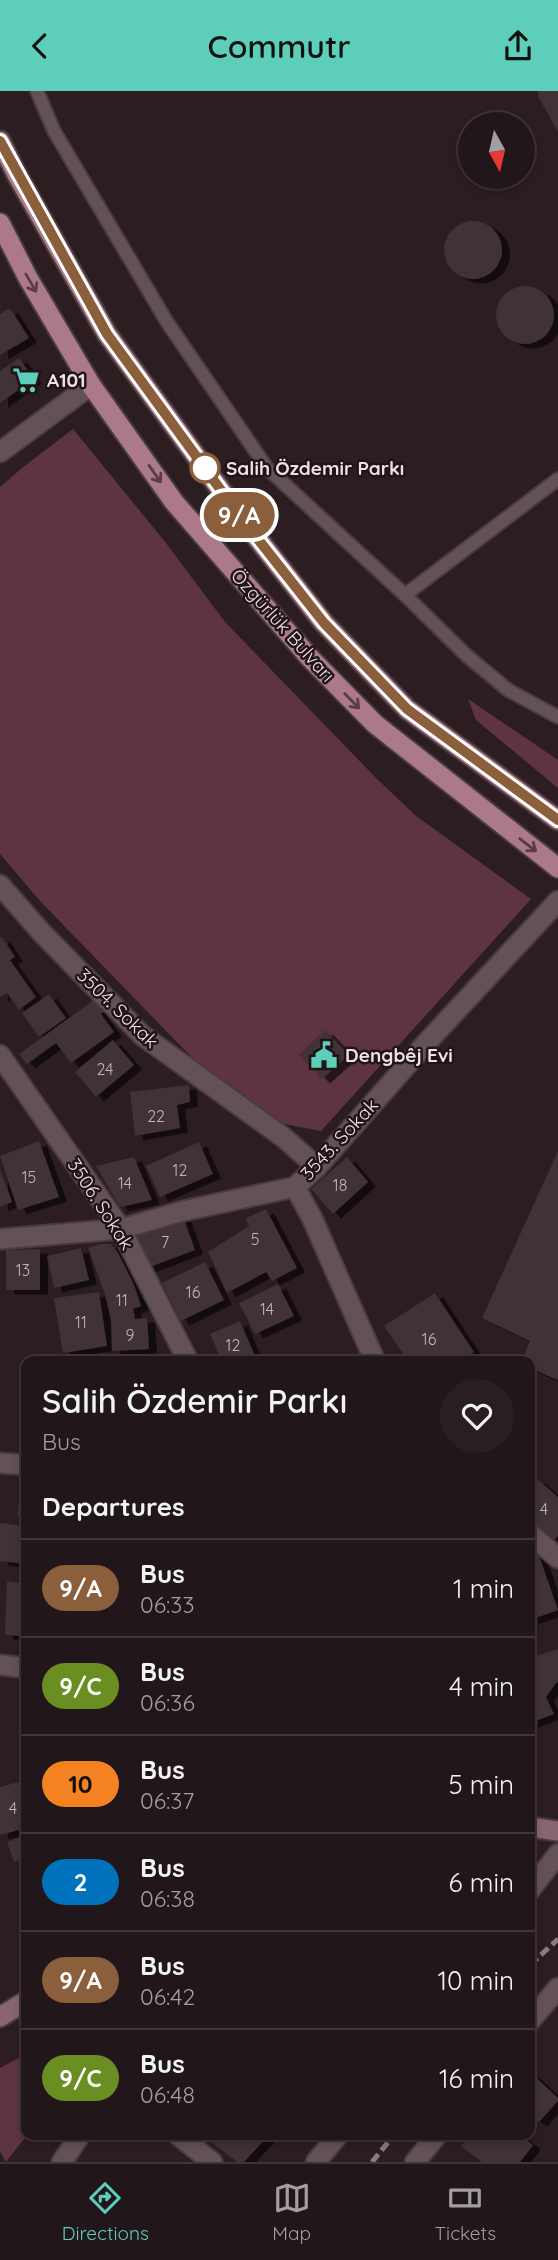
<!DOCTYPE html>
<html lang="en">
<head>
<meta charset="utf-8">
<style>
	:root { --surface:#211619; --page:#291f22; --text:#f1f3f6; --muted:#a29fa2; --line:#3e3538; --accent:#5dceb9 }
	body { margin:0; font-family:Quicksand,sans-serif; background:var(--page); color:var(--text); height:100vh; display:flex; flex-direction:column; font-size:26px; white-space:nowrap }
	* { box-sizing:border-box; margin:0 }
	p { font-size:23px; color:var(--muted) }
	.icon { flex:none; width:38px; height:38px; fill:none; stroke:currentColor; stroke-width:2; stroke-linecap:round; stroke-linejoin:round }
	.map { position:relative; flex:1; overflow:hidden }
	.sheet { position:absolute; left:21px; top:1265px; width:514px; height:784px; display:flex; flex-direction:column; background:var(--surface); border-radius:14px; box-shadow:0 4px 10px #0003,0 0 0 2px var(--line) }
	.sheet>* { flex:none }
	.badge { padding:0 14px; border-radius:23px; font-size:24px; line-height:46px }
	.needle { width:46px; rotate:172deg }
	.tools { position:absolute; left:458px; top:21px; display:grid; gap:14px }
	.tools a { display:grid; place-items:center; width:77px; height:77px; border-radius:50%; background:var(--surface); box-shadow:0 4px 10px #0003,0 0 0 2px var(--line); font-size:35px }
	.map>.badge { position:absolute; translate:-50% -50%; box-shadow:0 0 0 4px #fff }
	h2 { padding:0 21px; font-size:26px; line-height:63px }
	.round { display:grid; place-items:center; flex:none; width:74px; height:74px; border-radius:37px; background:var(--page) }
	.head { display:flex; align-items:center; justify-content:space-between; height:119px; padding:0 21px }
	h1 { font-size:33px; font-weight:600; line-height:52px }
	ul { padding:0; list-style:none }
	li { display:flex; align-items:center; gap:21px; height:98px; padding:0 21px; border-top:2px solid var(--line) }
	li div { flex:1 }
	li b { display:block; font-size:26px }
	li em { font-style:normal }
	li .badge { min-width:77px; font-weight:700; text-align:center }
	header { display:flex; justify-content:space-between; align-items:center; height:91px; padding:0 21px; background:var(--accent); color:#111; font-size:32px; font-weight:600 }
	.tab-bar { display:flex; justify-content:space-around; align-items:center; height:98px; border-top:2px solid var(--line); background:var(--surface); font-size:19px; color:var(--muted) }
	.tab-bar a { display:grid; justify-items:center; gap:4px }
	.tab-bar .selected { color:var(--accent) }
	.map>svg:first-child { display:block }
</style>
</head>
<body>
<header><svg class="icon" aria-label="back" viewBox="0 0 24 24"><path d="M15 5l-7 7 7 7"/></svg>Commutr<svg class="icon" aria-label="share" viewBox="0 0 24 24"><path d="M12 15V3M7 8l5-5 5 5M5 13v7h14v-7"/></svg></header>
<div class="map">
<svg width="558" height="2071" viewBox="0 0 558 2071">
	<defs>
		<filter id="shadow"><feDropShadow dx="8" dy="4.5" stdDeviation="0" flood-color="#0009"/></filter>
	</defs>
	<rect width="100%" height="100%" fill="#2c1d21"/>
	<g fill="#5f3442">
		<polygon points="73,338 166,452 225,531 376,687 416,725 531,808 321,1040 279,1032 205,980 41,811 0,763 0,396 22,377"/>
		<polygon points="468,608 558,669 558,697 476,629"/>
		<polygon points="26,1963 27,2044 6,2071 0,2060 0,1977"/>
	</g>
	<g fill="#413035" filter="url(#shadow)">
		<polygon points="538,0 558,0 558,41 538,5"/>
		<circle cx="473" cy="159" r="29"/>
		<circle cx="525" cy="224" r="29"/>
		<polygon points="10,217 29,247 0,264 0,223"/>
		<polygon points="19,267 34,288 0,312 0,280"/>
		<polygon points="2,846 15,866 10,869 36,906 19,919 7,902 0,906 0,847"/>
		<polygon points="49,903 66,927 39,946 22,922"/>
		<polygon points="98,906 107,918 101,923 114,941 71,972 56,952 27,973 19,963"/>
		<polygon points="325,939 349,964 322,988 299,964"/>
		<polygon points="113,949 134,974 96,1006 75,981"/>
		<polygon points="189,994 190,1011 177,1014 180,1037 135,1045 130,1001"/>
		<polygon points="39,1050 59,1106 18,1119 0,1065"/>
		<polygon points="199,1051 213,1083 160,1106 146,1075"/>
		<polygon points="558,1060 558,1289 530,1277 530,1270 522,1270 530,1250 482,1227"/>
		<polygon points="134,1066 152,1109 120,1116 96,1075"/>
		<polygon points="347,1066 368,1091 333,1123 311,1098"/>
		<polygon points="0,1078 12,1111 0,1116"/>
		<polygon points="266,1118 297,1177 272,1190 266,1181 227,1202 208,1161 249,1135 246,1127"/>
		<polygon points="183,1125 195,1159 147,1177 134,1142"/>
		<polygon points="100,1153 111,1153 117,1160 134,1194 141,1215 133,1218 135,1228 147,1227 149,1258 112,1260 111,1229 105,1203 88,1157"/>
		<polygon points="81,1157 89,1189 54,1197 47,1165"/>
		<polygon points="40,1158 40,1199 6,1199 6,1159"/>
		<polygon points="205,1171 224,1209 181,1230 162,1192"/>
		<polygon points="278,1193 294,1225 255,1243 239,1212"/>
		<polygon points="99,1201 107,1255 63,1262 54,1207"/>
		<polygon points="435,1202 474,1261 459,1270 408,1270 384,1235"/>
		<polygon points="240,1230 255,1265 242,1270 222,1270 210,1243"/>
		<polygon points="26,1302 26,1333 23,1333 21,1303"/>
		<polygon points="537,1388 558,1406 558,1445 554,1449 530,1430 530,1395"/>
		<polygon points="21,1390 26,1390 26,1427 17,1426"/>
		<polygon points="0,1432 26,1435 26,1473 0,1470"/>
		<polygon points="535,1453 558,1519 530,1529 530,1455"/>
		<polygon points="7,1491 26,1492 26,1545 5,1544"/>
		<polygon points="558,1558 558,1591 556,1592 546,1606 554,1623 530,1632 530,1567"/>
		<polygon points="26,1689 26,1737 0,1744 0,1696"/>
		<polygon points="26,1744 26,1767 14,1771 7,1751"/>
		<polygon points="530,1981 558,2007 558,2010 539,2031 530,2024"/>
		<polygon points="202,2044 269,2044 244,2071 237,2071"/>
		<polygon points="470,2044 520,2044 533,2054 520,2071 482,2071 461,2055"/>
	</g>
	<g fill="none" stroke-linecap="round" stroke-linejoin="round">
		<defs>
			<g id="service">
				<polyline points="37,0 54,40 167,231 267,377 405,504 466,564 508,599 558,626"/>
				<polyline points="405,504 558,388"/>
			</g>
			<g id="minor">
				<polyline points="0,361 91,294"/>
				<polyline points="0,794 42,842 143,945 283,1046 317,1076"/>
				<polyline points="0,964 121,1138 188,1270"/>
				<polyline points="295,1096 312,1127 375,1270"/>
				<polyline points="0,1148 121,1138 183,1120 295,1096 317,1076 429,949 558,810"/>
				<polyline points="0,1372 26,1374"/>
				<polyline points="530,1443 558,1467"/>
				<polyline points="0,1574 26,1577"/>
				<polyline points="530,1799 558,1763"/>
				<polyline points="530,1930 558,1897"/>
				<polyline points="178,2044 212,2071"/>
				<polyline points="62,2071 80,2044"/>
				<polyline points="316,2071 338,2044"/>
				<polyline points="415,2071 437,2044"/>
			</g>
			<g id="secondary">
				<polyline points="530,1736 558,1740"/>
				<polyline points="0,1926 26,1910"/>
			</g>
			<g id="primary">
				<polyline points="0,50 17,84 107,243 239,424 324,532 407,618 558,729"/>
				<polyline points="0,132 28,187 91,294 174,411 310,567 375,633 558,777"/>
			</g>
		</defs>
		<use href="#service" stroke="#483c3f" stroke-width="16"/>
		<use href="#minor" stroke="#483c3f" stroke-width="23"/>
		<use href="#secondary" stroke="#483c3f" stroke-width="23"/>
		<use href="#primary" stroke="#483c3f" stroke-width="23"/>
		<use href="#service" stroke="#635156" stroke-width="12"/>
		<use href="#minor" stroke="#635156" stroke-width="19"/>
		<use href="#secondary" stroke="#886570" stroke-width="19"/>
		<use href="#primary" stroke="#ac7989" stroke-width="19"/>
		<g stroke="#897c80" stroke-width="5" stroke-dasharray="10 5" stroke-linecap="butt">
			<polyline points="530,1874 558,1848"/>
			<polyline points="372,2071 394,2044"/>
		</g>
	</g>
	<defs><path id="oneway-shaft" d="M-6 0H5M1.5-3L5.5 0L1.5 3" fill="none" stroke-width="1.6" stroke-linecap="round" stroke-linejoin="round" transform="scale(1.75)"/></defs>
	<g stroke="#593c45">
		<use href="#oneway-shaft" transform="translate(31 192) rotate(60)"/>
		<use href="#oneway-shaft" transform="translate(155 383) rotate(55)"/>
		<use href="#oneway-shaft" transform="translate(352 610) rotate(46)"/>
		<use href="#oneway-shaft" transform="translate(528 754) rotate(38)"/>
	</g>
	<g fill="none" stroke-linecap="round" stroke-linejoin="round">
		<defs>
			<polyline id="line" points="0,50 107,243 239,424 324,532 407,618 558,729"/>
		</defs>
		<use href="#line" stroke="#fff" stroke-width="16"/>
		<use href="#line" stroke="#8b5e3c" stroke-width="10"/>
	</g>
	<defs>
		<symbol id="supermarket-bare" viewBox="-9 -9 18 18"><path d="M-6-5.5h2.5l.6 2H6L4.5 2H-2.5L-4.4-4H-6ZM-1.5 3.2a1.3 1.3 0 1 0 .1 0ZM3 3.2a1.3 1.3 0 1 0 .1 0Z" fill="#5dceb9" stroke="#221318" stroke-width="2.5" paint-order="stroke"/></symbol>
		<symbol id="civic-bare" viewBox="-9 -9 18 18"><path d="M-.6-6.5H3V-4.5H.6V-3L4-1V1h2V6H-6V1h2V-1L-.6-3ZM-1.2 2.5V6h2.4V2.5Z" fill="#5dceb9" stroke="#221318" stroke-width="2.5" paint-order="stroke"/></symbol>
	</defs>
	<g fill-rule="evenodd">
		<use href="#supermarket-bare" x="7" y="270" width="38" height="38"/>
		<use href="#civic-bare" x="305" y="945" width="38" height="38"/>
	</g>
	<circle fill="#fff" stroke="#8b5e3c" stroke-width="3.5" cx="205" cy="377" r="14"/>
	<g text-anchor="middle" stroke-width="5" stroke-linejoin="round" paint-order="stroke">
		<g font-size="16" fill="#c1b6b8">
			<text x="105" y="984">24</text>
			<text x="156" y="1031">22</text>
			<text x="180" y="1085">12</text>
			<text x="29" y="1092">15</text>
			<text x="125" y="1098">14</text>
			<text x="340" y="1100">18</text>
			<text x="255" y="1154">5</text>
			<text x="165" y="1157">7</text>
			<text x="23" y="1185">13</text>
			<text x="193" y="1207">16</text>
			<text x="122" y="1215">11</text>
			<text x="267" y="1224">14</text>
			<text x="81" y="1237">11</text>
			<text x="130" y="1250">9</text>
			<text x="429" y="1254">16</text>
			<text x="233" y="1260">12</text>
			<text x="544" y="1424">4</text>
			<text x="13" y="1723">4</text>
		</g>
		<g font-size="19" font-weight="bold" fill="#ece2e4" stroke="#221318" text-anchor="start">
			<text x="47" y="296">A101</text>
			<text x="345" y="971">Dengbêj Evi</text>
		</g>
		<g font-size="19" font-weight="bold" fill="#ece2e4" stroke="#221318" text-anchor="start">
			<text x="226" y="384">Salih Özdemir Parkı</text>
		</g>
		<g font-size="19" fill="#ece2e4" stroke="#221318">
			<text transform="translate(283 534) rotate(48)" y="7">Özgürlük Bulvarı</text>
			<text transform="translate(118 917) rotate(44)" y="7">3504. Sokak</text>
			<text transform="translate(339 1048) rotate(-47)" y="7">3543. Sokak</text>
			<text transform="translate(101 1113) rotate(57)" y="7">3506. Sokak</text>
		</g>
	</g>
</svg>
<div class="tools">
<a><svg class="needle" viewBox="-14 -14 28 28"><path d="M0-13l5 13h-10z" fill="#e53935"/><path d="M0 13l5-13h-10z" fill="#a29fa2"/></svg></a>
</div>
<b class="badge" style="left:239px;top:424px;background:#8b5e3c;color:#fff">9/A</b>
<section class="sheet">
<div class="head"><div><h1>Salih Özdemir Parkı</h1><p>Bus</p></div><a class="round"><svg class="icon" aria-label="heart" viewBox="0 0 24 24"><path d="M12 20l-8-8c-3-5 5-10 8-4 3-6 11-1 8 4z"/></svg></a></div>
<h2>Departures</h2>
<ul>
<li><span class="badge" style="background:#8b5e3c;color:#fff">9/A</span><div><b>Bus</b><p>06:33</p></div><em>1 min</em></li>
<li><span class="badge" style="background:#6b8e23;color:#fff">9/C</span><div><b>Bus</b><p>06:36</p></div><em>4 min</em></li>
<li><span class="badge" style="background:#f58220;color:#111">10</span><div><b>Bus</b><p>06:37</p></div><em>5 min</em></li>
<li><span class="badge" style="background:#0072bc;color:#fff">2</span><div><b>Bus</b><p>06:38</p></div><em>6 min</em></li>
<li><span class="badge" style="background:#8b5e3c;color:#fff">9/A</span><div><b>Bus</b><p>06:42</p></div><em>10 min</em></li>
<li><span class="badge" style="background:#6b8e23;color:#fff">9/C</span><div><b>Bus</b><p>06:48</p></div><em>16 min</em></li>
</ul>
</section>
</div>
<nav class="tab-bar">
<a class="selected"><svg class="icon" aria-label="directions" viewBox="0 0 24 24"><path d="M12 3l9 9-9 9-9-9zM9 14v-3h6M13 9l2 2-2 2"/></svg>Directions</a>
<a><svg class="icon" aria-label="map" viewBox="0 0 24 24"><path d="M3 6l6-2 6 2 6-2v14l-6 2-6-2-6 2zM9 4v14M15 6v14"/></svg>Map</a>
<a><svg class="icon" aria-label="tickets" viewBox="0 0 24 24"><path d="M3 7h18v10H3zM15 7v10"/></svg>Tickets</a>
</nav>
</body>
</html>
